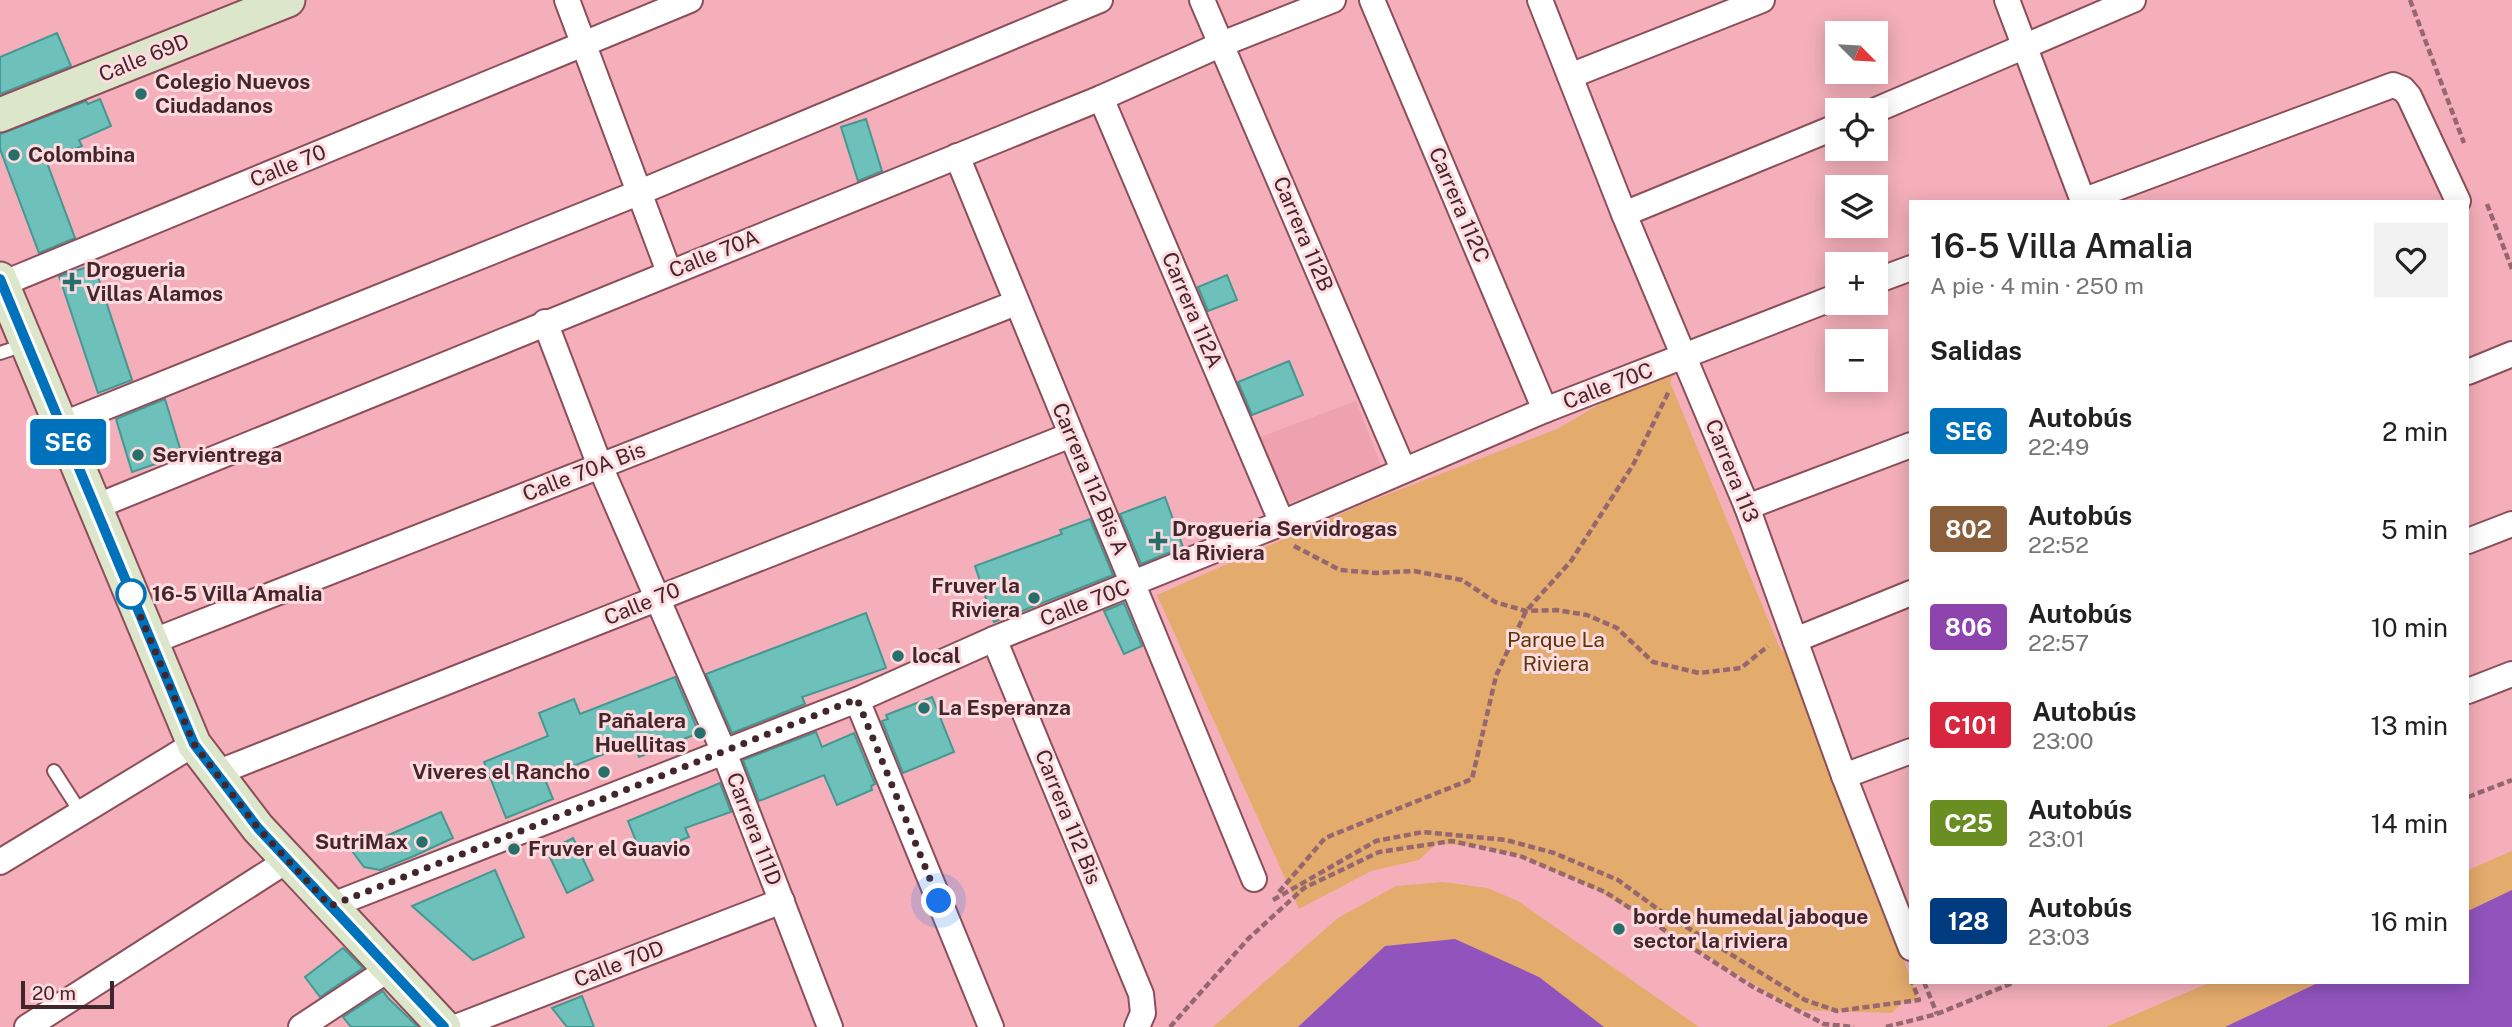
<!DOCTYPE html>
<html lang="es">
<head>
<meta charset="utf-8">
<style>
	:root { --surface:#fff; --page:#f2f2f2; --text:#222; --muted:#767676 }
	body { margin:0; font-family:"Public Sans",sans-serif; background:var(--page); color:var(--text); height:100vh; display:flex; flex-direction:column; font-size:26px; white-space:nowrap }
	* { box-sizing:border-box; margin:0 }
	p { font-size:23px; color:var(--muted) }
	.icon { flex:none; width:38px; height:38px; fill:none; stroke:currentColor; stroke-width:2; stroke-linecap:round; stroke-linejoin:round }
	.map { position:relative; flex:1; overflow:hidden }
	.sheet { position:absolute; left:1909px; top:200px; width:560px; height:784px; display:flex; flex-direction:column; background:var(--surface); border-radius:0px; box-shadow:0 4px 18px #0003 }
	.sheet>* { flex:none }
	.badge { padding:0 14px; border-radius:5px; font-size:24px; line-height:46px }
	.needle { width:46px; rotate:114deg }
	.controls { position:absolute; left:1825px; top:21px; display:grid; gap:14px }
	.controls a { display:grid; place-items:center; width:63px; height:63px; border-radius:0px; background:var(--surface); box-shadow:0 4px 18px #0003; font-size:35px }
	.scale { position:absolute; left:21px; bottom:18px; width:93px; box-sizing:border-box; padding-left:7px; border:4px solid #41262b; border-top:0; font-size:19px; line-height:24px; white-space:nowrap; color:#41262b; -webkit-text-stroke:5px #ffdadf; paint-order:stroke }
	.you { position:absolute; width:35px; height:35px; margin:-18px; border:5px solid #fff; border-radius:50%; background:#1a73e8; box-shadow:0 0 0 10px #1a73e833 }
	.map>.badge { position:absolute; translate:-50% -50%; box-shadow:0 0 0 4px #fff }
	h2 { padding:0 21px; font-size:26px; line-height:63px }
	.round { display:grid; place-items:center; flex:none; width:74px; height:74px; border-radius:0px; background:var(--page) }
	.summary { display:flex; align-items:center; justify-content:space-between; height:119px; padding:0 21px }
	h1 { font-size:33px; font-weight:600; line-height:52px }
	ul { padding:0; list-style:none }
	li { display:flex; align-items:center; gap:21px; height:98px; padding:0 21px }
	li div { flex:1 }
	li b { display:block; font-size:26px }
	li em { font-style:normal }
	li .badge { min-width:77px; font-weight:700; text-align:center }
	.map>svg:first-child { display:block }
</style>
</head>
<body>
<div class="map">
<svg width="2512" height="1027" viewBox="0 0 2512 1027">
	<rect width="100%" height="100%" fill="#f4afba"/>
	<polygon fill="#eea2af" points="1356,401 1382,468 1284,505 1258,438"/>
	<g fill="#e3ab6c">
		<polygon points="1685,355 1670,382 1781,651 1783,649 1919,1000 1903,1002 1892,1013 1797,1010 1590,886 1520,856 1472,845 1436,844 1419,860 1371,871 1299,909 1157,595 1368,502 1557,429"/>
		<polygon points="2512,851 2512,1027 2106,1027 2211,982 2468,982 2468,870"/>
		<polygon points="1443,882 1487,888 1518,901 1699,1027 1213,1027 1338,918 1396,886"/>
	</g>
	<g fill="#9154bd">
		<polygon points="2512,890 2512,1027 2225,1027 2320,982 2468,982 2468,911"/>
		<polygon points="1455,939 1539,977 1604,1027 1298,1027 1385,946"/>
	</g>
	<g fill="#6ec1ba" stroke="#439892" stroke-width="2">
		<polygon points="57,33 71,66 0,94 0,57"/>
		<polygon points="100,99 111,126 79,140 82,146 46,160 75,238 39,253 0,149 0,134 86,101 88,104"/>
		<polygon points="866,119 882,171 858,181 841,127"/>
		<polygon points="94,265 132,380 98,393 59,276"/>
		<polygon points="1227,275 1237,300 1208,311 1198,287"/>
		<polygon points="1289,361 1303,395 1252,415 1238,382"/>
		<polygon points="165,399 182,455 132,472 116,419"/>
		<polygon points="1165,497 1183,547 1141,564 1120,514"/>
		<polygon points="1090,519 1113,575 994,622 975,566 1062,534 1060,530"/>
		<polygon points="1124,603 1142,646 1124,654 1104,611"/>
		<polygon points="866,613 886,668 802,697 805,704 732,733 706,674"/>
		<polygon points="675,677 699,733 639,757 633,743 544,777 553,799 506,818 484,762 548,736 539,713 574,699 580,714"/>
		<polygon points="932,697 954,752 903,773 882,721 888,719 886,715"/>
		<polygon points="816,732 822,747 854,733 875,784 871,786 872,790 837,805 824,775 759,801 743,760"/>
		<polygon points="720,783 731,812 685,828 689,837 642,856 628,821"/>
		<polygon points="441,812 453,838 414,856 380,870 364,867 352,851"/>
		<polygon points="573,838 593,880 567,893 547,851"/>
		<polygon points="495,870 524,937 473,960 412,906"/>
		<polygon points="343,948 363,968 320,997 305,977"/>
		<polygon points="383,991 388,998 418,1027 351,1027 343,1017"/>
		<polygon points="582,996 594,1027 567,1027 552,1008"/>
	</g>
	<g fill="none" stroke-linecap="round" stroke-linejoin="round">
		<defs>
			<g id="lane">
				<polyline points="0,353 27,344"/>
				<polyline points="54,771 81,813"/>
			</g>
			<g id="street">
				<polyline points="567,0 669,272"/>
				<polyline points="1202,0 1403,469"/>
				<polyline points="1372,0 1545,410"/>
				<polyline points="1540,0 1624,214 1747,507 1844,776 1911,948"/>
				<polyline points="2007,0 2083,201"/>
				<polyline points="1570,76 1762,0"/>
				<polyline points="1101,98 1282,523"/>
				<polyline points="1876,110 2133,0"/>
				<polyline points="957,156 1254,879"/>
				<polyline points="2082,201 2393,85 2403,89 2409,96 2458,201"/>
				<polyline points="1624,214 1838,126"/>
				<polyline points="1876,281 1911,268"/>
				<polyline points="2,284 690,0"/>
				<polyline points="545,322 600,466 724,752 830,1027"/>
				<polyline points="2468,372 2512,354"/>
				<polyline points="61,425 638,193 1100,0"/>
				<polyline points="95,507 1101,98 1222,44 1333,0"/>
				<polyline points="1747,507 1911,445"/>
				<polyline points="2468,541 2512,524"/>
				<polyline points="994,639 1141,994 1143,1013 1137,1027"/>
				<polyline points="1795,640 1911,593"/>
				<polyline points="151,642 1016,303"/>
				<polyline points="2468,691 2512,674"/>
				<polyline points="857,700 991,1027"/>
				<polyline points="214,774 1071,435"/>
				<polyline points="1844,776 1911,751"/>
				<polyline points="0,862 194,744"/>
				<polyline points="330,906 857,700 994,639 1282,523 1545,410 1838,296"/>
				<polyline points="27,1027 288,860"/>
				<polyline points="301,1027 389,969"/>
				<polyline points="456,1027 782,901"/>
			</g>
			<g id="secondary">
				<polyline points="0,115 288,0"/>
				<polyline points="0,279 194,744 258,828 444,1027"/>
			</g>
		</defs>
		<use href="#lane" stroke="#8c4f5a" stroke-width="16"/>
		<use href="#street" stroke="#8c4f5a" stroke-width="28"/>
		<use href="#secondary" stroke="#8c4f5a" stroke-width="37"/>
		<g stroke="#96676f" stroke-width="4.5" stroke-dasharray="7 3.5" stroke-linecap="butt">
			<polyline points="2410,0 2464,143"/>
			<polyline points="2487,204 2512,269"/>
			<polyline points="1294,546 1340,570 1376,573 1414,571 1462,580 1495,602 1526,611 1556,610 1587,615 1617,628 1653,662 1699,673 1741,668 1768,646"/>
			<polyline points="2468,797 2512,780"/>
			<polyline points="1279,892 1325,838 1472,779 1496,676 1526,611 1571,561 1633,465 1669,391"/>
			<polyline points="1273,900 1376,841 1423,832 1506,840 1554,853 1618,880 1659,910 1805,1000 1837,1011 1919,1000 1912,982"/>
			<polyline points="1924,982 1937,1014"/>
			<polyline points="1170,1027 1248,939 1304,888 1379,852 1452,841 1520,856 1605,892 1753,987 1824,1024 1854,1027"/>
			<polyline points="1886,1027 1937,1014 2015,982"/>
		</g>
		<use href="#lane" stroke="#fff" stroke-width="12"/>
		<use href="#street" stroke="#fff" stroke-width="24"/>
		<use href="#secondary" stroke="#dbe6cb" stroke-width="33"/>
	</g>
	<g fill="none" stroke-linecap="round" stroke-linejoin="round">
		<defs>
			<polyline id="line" points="0,279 194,744 258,828 444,1027"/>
		</defs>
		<use href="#line" stroke="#fff" stroke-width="16"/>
		<use href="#line" stroke="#0072bc" stroke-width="10"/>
		<polyline stroke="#41262b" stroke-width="7" stroke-dasharray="0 12.6" points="131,594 194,744 258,828 330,906 857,699 939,901"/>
	</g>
	<g fill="#266f6a" stroke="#ffdadf" stroke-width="2.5">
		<circle cx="141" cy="94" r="7"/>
		<circle cx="14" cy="155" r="7"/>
		<path d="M68.5 271.5h7v7h7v7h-7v7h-7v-7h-7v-7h7z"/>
		<circle cx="138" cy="455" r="7"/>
		<path d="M1154.5 530.5h7v7h7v7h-7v7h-7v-7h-7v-7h7z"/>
		<circle cx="1034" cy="598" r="7"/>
		<circle cx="898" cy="656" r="7"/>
		<circle cx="924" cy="708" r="7"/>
		<circle cx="700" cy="733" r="7"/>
		<circle cx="604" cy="772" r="7"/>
		<circle cx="422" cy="842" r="7"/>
		<circle cx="514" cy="849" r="7"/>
		<circle cx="1619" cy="929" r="7"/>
	</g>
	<circle fill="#fff" stroke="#0072bc" stroke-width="3.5" cx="131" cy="594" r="14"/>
	<g text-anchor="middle" stroke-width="6" stroke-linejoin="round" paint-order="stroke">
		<g font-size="21" fill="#41262b" stroke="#ffdadf">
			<text transform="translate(144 58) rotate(-22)" y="7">Calle 69D</text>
			<text transform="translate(288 166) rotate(-22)" y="7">Calle 70</text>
			<text transform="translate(1459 205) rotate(67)" y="7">Carrera 112C</text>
			<text transform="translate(1303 234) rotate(67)" y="7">Carrera 112B</text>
			<text transform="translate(714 254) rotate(-22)" y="7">Calle 70A</text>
			<text transform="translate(1192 310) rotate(67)" y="7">Carrera 112A</text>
			<text transform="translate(1608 386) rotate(-21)" y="7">Calle 70C</text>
			<text transform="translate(1732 471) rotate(68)" y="7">Carrera 113</text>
			<text transform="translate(584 472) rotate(-21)" y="7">Calle 70A Bis</text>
			<text transform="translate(1090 479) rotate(67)" y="7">Carrera 112 Bis A</text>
			<text transform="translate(1085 603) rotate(-21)" y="7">Calle 70C</text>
			<text transform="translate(642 604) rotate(-22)" y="7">Calle 70</text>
			<text transform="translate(1068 817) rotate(68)" y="7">Carrera 112 Bis</text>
			<text transform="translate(754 829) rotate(69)" y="7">Carrera 111D</text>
			<text transform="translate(619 964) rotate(-21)" y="7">Calle 70D</text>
		</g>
		<g font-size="21" font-weight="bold" fill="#41262b" stroke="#ffdadf" text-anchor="start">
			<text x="155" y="89">Colegio Nuevos<tspan x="155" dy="24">Ciudadanos</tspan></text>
			<text x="28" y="162">Colombina</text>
			<text x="86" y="277">Drogueria<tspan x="86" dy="24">Villas Alamos</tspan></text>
			<text x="152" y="462">Servientrega</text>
			<text x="1172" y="536">Drogueria Servidrogas<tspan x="1172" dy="24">la Riviera</tspan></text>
			<text x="1020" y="593" text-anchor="end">Fruver la<tspan x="1020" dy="24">Riviera</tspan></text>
			<text x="912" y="663">local</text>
			<text x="938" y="715">La Esperanza</text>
			<text x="686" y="728" text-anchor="end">Pañalera<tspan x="686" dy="24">Huellitas</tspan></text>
			<text x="590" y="779" text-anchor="end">Viveres el Rancho</text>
			<text x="408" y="849" text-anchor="end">SutriMax</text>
			<text x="528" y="856">Fruver el Guavio</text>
			<text x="1633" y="924">borde humedal jaboque<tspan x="1633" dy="24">sector la riviera</tspan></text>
		</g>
		<g font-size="21" font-weight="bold" fill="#41262b" stroke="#ffdadf" text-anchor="start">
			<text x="152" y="601">16-5 Villa Amalia</text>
		</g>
		<g font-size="21" fill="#5a3704" stroke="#ffdadf">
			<text x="1556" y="647">Parque La<tspan x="1556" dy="24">Riviera</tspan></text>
		</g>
	</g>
</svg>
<div class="controls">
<a><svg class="needle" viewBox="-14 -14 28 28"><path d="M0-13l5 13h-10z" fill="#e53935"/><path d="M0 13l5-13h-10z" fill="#767676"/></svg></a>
<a><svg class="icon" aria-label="locate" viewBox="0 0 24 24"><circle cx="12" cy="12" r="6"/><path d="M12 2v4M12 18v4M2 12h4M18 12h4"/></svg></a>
<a><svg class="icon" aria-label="layers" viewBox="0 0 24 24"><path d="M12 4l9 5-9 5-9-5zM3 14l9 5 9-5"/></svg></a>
<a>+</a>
<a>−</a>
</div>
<div class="scale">20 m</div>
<div class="you" style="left:939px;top:901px"></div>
<b class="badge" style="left:68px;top:442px;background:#0072bc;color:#fff">SE6</b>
<section class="sheet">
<div class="summary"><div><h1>16-5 Villa Amalia</h1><p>A pie · 4 min · 250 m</p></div><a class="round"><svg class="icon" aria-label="heart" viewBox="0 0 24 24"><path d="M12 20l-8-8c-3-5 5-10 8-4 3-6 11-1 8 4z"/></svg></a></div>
<h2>Salidas</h2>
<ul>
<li><span class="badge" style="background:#0072bc;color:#fff">SE6</span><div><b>Autobús</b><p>22:49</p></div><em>2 min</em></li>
<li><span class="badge" style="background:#8b5e3c;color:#fff">802</span><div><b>Autobús</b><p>22:52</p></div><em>5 min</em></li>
<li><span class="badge" style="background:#8e44ad;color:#fff">806</span><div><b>Autobús</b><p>22:57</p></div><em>10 min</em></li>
<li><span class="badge" style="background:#d7263d;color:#fff">C101</span><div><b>Autobús</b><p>23:00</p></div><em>13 min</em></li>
<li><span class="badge" style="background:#6b8e23;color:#fff">C25</span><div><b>Autobús</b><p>23:01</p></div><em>14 min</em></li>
<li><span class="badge" style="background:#003b80;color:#fff">128</span><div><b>Autobús</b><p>23:03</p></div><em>16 min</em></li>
</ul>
</section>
</div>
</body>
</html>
